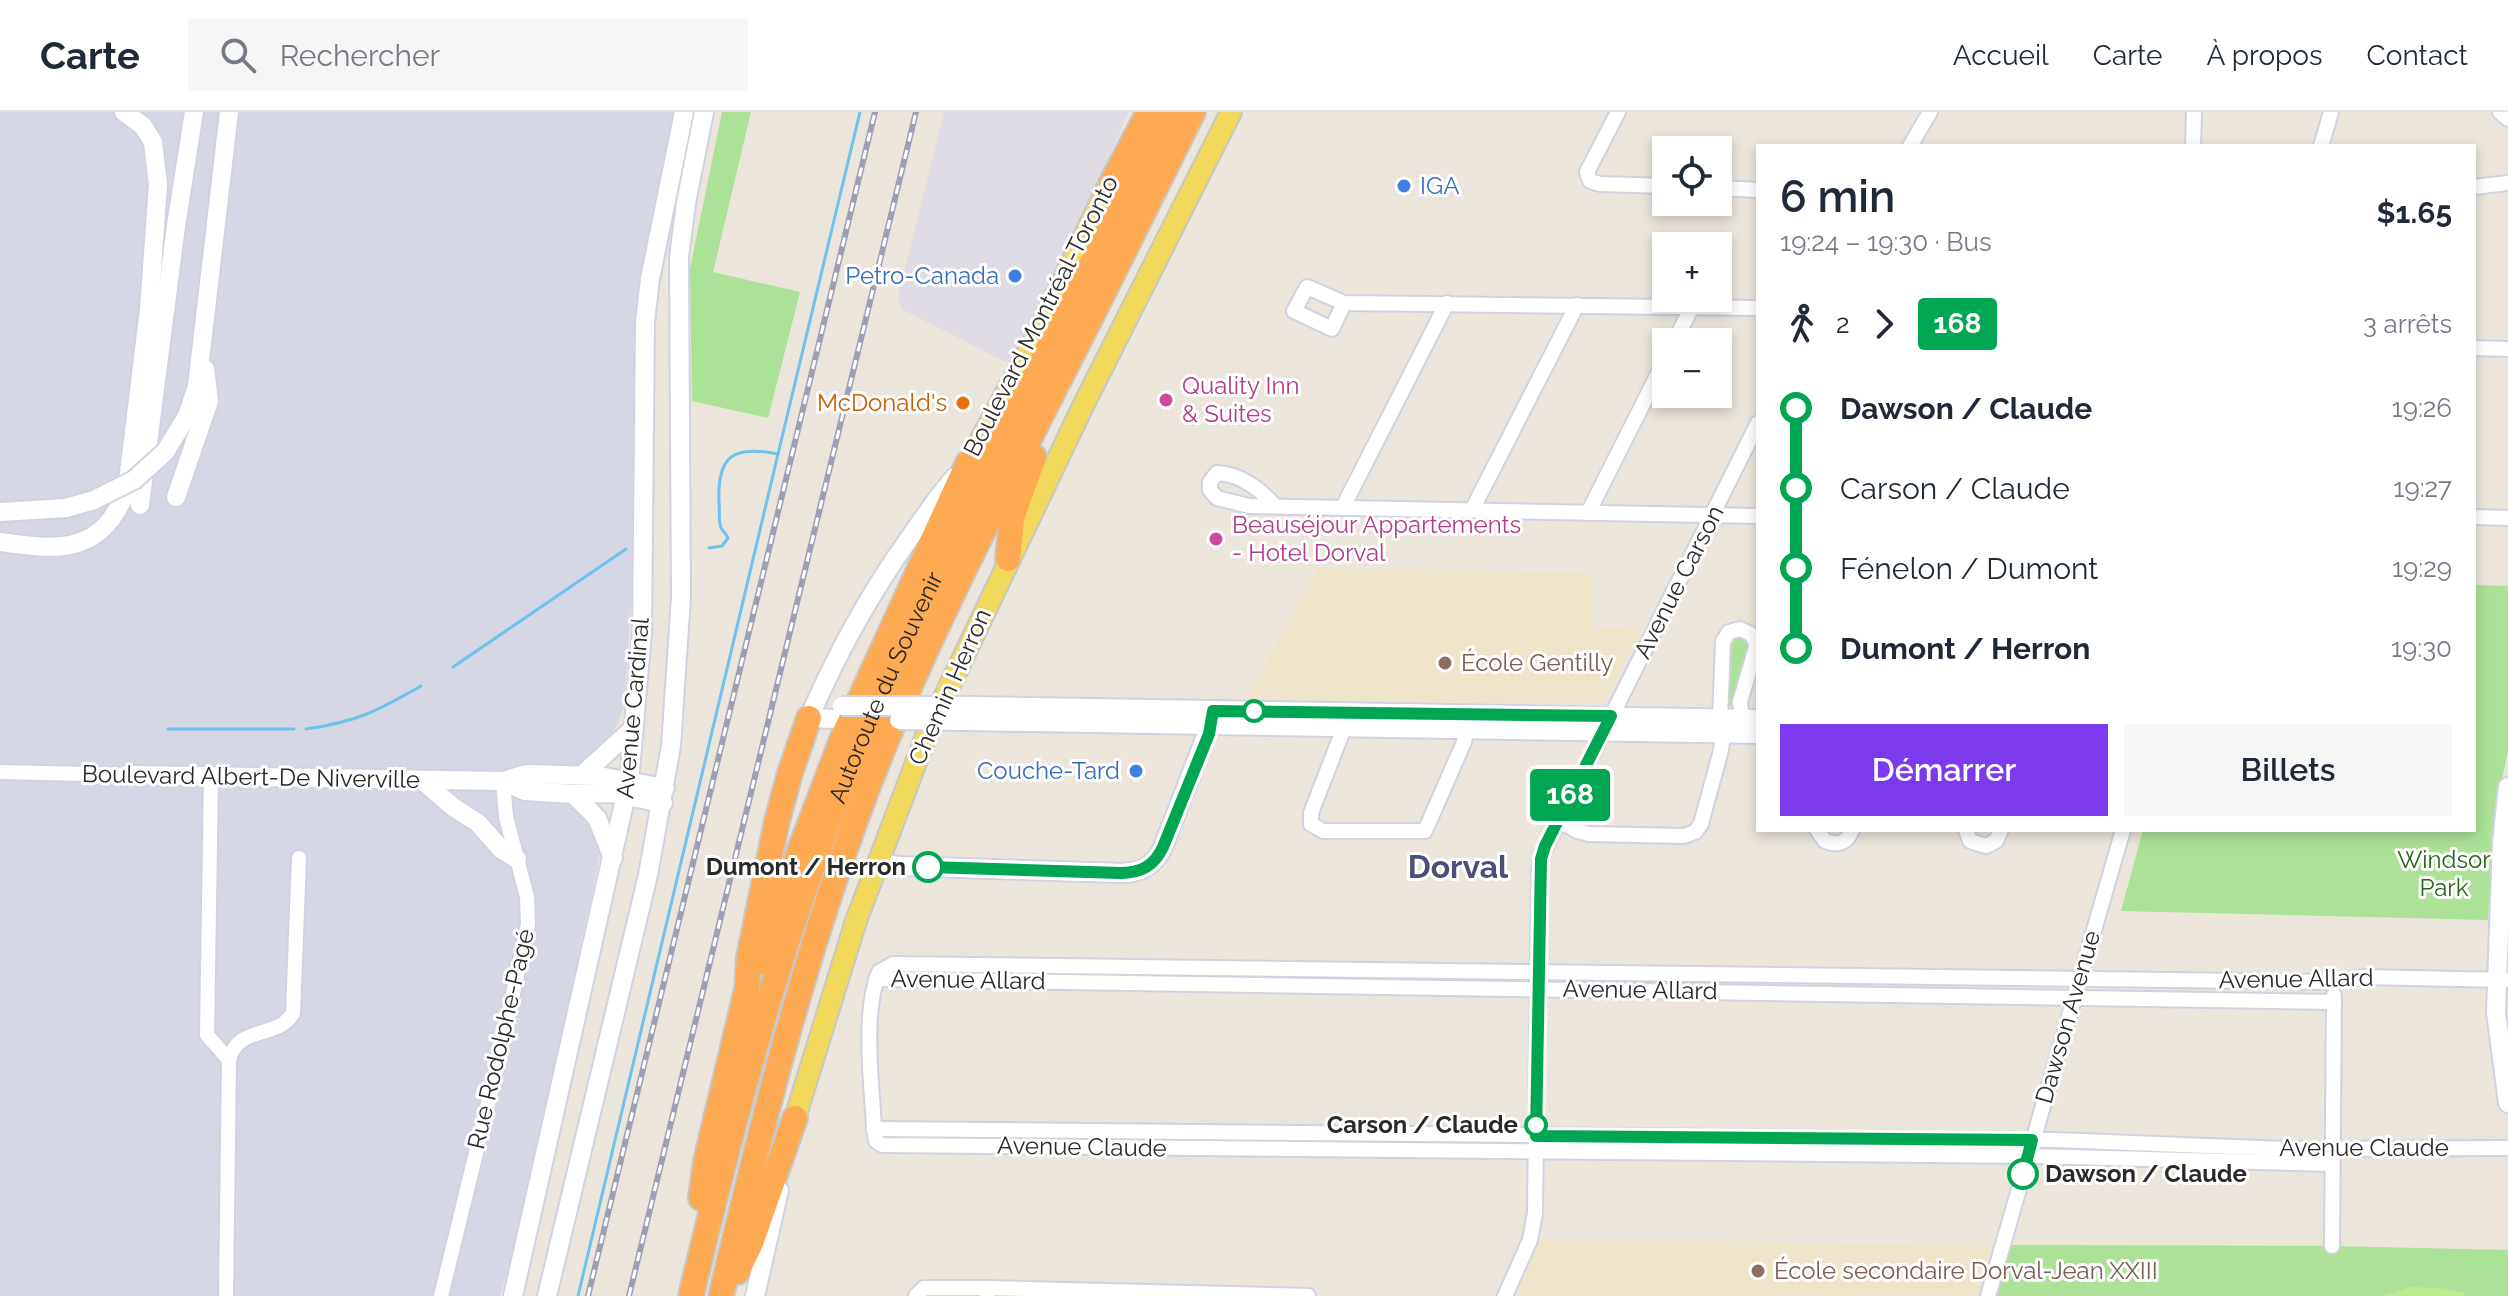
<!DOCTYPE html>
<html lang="fr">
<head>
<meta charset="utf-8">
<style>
	:root { --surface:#fff; --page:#f6f6f7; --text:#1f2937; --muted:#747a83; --line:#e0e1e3; --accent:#7c3aed }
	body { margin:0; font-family:Raleway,sans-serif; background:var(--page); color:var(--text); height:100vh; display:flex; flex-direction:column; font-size:30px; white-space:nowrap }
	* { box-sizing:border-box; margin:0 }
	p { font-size:26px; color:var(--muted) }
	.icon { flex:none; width:44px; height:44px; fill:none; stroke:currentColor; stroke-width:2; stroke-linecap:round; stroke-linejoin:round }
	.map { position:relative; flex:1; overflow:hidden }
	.panel { position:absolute; left:1756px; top:32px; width:720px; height:688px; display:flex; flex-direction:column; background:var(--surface); border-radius:0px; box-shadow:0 4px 12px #0003 }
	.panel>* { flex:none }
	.badge { padding:0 16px; border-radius:6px; font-size:28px; line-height:52px }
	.buttons { position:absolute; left:1652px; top:24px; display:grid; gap:16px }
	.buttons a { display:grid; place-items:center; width:80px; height:80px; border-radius:0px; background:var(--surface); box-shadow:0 4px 12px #0003; font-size:40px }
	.map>.badge { position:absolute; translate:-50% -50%; box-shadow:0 0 0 4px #fff }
	.legs { display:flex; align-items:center; gap:12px; height:88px; padding:0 24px; font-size:26px }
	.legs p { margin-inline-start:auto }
	.head { display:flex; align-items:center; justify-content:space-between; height:136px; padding:0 24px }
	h1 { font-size:44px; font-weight:600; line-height:60px }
	.primary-button { display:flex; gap:16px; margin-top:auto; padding:16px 24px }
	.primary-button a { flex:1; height:92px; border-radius:0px; background:var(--accent); color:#fff; font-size:32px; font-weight:600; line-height:92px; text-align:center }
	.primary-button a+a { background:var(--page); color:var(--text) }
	ul { padding:0 24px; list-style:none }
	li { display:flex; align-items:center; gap:28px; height:80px; font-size:30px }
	li i { display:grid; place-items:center; width:12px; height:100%; margin:0 10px; background:currentColor }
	li i::after { content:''; width:20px; height:20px; margin:-10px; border:6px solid; border-radius:50%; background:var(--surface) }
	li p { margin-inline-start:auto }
	li:first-child i { background:linear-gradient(#0000 50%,currentColor 0) }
	li:last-child i { background:linear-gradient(currentColor 50%,#0000 0) }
	header { display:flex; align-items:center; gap:48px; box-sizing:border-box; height:112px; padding:0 40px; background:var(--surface); border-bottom:2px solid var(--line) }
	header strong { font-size:38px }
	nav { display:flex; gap:44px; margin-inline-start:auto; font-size:28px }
	.search { width:560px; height:72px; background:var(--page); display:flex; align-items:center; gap:20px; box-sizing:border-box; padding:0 28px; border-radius:0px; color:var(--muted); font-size:30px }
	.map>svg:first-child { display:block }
</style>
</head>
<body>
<header>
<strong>Carte</strong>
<div class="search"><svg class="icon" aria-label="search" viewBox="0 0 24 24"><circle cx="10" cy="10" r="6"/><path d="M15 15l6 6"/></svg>Rechercher</div>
<nav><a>Accueil</a><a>Carte</a><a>À propos</a><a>Contact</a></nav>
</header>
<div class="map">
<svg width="2508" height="1184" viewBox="0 0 2508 1184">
	<rect width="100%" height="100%" fill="#ebe5db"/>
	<polygon fill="#dedbe4" points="944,0 1128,0 1080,118 1011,253 902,197 898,186"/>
	<g fill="#ede4ca">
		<polygon points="1318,456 1594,461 1593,517 1642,515 1606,587 1601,592 1250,588 1247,586"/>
		<polygon points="1539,1127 1997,1134 1986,1184 1514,1184"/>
	</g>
	<polygon fill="#d6d7e4" points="0,0 677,0 648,150 636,419 624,595 610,630 586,650 567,654 567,691 587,701 600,736 598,753 579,839 569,914 525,1100 500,1184 0,1184"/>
	<g fill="#abe297">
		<polygon points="722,0 751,0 713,160 800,180 768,306 692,289 690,157"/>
		<polygon points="2474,473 2508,474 2508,640 2494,702 2488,808 2121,799 2143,718 2474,718"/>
		<polygon points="1740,523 1750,530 1750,538 1732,594 1727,594 1728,534 1733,525"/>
		<polygon points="2011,1133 2332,1134 2508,1138 2508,1184 1997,1184"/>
	</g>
	<polygon fill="#beea92" points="2411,1175 2441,1176 2464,1181 2464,1184 2381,1184"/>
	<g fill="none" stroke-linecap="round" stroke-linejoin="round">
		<g stroke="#6dc2ee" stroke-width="3">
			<path d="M709,436L722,434L728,426C726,422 723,419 721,416C718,409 720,397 719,390C717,343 734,333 778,342L860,0"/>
			<polyline points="453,555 626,437"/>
			<polyline points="168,617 294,617"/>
			<path d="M306,617C357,610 377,599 421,574"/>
			<polyline points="578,1184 778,342"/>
		</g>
		<defs>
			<g id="street">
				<polyline points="1618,0 1587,60 1590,69 1600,72 1666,74"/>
				<polyline points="2500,0 2508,7"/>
				<polyline points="1910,34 1930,0"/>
				<polyline points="2193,34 2194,0"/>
				<polyline points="2321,34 2331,0"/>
				<polyline points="2474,75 2508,71"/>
				<polyline points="1718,76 1758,78"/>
				<polyline points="1344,191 1332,217 1294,199 1307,175 1344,191 1758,196"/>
				<polyline points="1674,230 1692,195"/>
				<polyline points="2474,236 2508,237"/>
				<path d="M1275,394C1260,377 1240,362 1217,361L1210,370V378L1217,386L1249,394L1758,404"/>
				<polyline points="1343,395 1447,191"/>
				<polyline points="1472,398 1577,193"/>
				<polyline points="1588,401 1666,246"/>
				<polyline points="2474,405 2508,406"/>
				<polyline points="1720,607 1723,529 1729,520 1740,517 1751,522 1757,532 1740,590 1742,607"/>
				<polyline points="1347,608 1311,701 1311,712 1323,719 1425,719 1464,630 1467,617"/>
				<polyline points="0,660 127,663"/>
				<polyline points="211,664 207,923 229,948"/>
				<polyline points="1558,708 1577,719 1589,722 1684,724 1695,720 1701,712 1721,638 1723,622"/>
				<path d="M1817,718L1825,729C1838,734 1847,731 1852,718"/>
				<polyline points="1966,718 1970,729 1986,734 1996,729 2001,718"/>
				<polyline points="876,867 2334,890"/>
				<polyline points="874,1017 2055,1028 2285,1037 2508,1036"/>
				<path d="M2332,1052L2028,1044L882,1033L876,1029L874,1017C872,972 862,902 879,860L893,852L2334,870L2363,865L2508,868"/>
				<polyline points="2332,1134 2334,883"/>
				<path d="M226,1184L229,948C238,912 278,928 293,901L299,746"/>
				<polyline points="441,1184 498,951 528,812 527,785 506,705 503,669"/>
				<polyline points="916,1184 924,1176 987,1176"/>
				<polyline points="987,1184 987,1176 1308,1184"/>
				<polyline points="1505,1184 1530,1128 1535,1101 1539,758 1542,743 1758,311"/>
				<polyline points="1988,1184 2123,718"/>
			</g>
			<g id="secondary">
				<polyline points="165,340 187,304 197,274 229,0"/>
				<polyline points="176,385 209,289 205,257"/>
				<polyline points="140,393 176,114 194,0"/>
				<polyline points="0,400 66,396 94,388"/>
				<path d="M0,430C59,439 103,442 127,377L149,197L158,73L153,30L143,14L124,0"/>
				<polyline points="970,594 1758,607"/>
				<path d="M836,607L809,606C837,541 870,481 911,424C925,404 939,383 955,365"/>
				<polyline points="964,609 1758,622"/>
				<polyline points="127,663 503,669 526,662 599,664 665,676"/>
				<polyline points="582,663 634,616"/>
				<polyline points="422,668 453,695 478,711 501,737 517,747"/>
				<polyline points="503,669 525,679 573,682 611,681 663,691"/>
				<polyline points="2508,675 2502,731 2496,900 2508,991"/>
				<polyline points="573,682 597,706 613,746"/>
				<path d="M877,750L900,754L1120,761C1141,761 1154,754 1163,735L1213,606"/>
				<polyline points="513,1184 629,669 642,521 645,210 650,167 684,0"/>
				<polyline points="547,1184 648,763 671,634 681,485 679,145 686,91 704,0"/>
				<polyline points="755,1184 779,1078"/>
			</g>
			<g id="primary">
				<polyline points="968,351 1033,231 1115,60"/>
				<polyline points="795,1006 856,809 928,619 1083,294 1231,0"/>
			</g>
			<g id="highway">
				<polyline points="1111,72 1149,0"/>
				<polyline points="1008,447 1012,406 1034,345"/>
				<polyline points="761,850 801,735 845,620 968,351"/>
				<polyline points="701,1086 706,1049 747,877 749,845 777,709 790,661 809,606"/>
				<polyline points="737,1160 751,1131 795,1006"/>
				<path id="s1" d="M691,1184C732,1012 776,843 841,678C890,552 950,431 1011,310C1064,207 1116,103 1168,0"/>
				<path d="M721,1184C764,1004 808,826 876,654C929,522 994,397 1058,270C1104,181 1148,90 1193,0"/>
			</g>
		</defs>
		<use href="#street" stroke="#d0d2e2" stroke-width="18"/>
		<use href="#secondary" stroke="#d0d2e2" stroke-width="22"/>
		<use href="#primary" stroke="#c7c7c7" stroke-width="24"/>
		<use href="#highway" stroke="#c7c7c7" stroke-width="28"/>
		<use href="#street" stroke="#fff" stroke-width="14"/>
		<use href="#secondary" stroke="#fff" stroke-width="18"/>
		<use href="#primary" stroke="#f0d95b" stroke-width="20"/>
		<use href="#highway" stroke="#feaa53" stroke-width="24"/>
		<defs>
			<g id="rail">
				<polyline points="588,1184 875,0"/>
				<polyline points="629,1184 916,0"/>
			</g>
		</defs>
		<use href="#rail" stroke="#9d9fb4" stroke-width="6"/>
		<use href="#rail" stroke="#fff" stroke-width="3" stroke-dasharray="9" stroke-linecap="butt"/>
		<defs>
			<g id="secondary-bridge">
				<polyline points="94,388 134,368 165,340"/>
				<polyline points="842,594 970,594"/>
				<polyline points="899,608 964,609"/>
			</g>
		</defs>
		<use href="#secondary-bridge" stroke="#d0d2e2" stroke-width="22" stroke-linecap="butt"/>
		<use href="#secondary-bridge" stroke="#fff" stroke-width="18"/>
	</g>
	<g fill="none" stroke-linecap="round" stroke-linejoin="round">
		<defs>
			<path id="line-1" d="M928,755L1120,761C1141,761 1154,754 1163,735L1209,622L1213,599L1611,604L1545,734L1541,747L1536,1024L2032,1028L2023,1062"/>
		</defs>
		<use href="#line-1" stroke="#fff" stroke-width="18"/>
		<use href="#line-1" stroke="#00a651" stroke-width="12"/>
	</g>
	<g fill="#3f7fe0" stroke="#fff" stroke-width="3">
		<circle cx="1404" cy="74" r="8"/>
		<circle cx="1015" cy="164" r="8"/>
		<circle cx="1136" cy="659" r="8"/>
	</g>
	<g fill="#d1479c" stroke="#fff" stroke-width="3">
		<circle cx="1166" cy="288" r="8"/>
		<circle cx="1216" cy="427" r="8"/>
	</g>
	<circle fill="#e8710a" stroke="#fff" stroke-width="3" cx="963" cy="291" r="8"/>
	<g fill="#8d6e63" stroke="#fff" stroke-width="3">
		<circle cx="1445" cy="551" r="8"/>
		<circle cx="1758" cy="1159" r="8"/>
	</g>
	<g fill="#fff" stroke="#00a651" stroke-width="4">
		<circle cx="1254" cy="599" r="10"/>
		<circle cx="928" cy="755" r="14"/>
		<circle cx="1536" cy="1013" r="10"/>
		<circle cx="2023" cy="1062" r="14"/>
	</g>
	<g text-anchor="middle" stroke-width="6" stroke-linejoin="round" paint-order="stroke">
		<g font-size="24" fill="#366cbe" stroke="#fff" text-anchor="end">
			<text x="1420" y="82" text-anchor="start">IGA</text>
			<text x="999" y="172">Petro-Canada</text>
			<text x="1120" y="667">Couche-Tard</text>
		</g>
		<g font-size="24" fill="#292929" stroke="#fff">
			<text transform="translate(1041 204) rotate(-63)" y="8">Boulevard Montréal-Toronto</text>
			<text transform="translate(1679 470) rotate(-63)" y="8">Avenue Carson</text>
			<text dy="8" stroke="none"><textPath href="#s1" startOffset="640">Autoroute du Souvenir</textPath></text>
			<text transform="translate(950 575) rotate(-66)" y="8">Chemin Herron</text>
			<text transform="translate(633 596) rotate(-85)" y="8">Avenue Cardinal</text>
			<text transform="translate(251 665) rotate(1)" y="8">Boulevard Albert-De Niverville</text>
			<text transform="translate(2296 867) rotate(-1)" y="8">Avenue Allard</text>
			<text transform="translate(968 868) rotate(1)" y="8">Avenue Allard</text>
			<text transform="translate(1640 878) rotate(1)" y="8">Avenue Allard</text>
			<text transform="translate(2068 905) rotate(-74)" y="8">Dawson Avenue</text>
			<text transform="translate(501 927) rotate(-77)" y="8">Rue Rodolphe-Pagé</text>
			<text transform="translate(1082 1035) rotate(1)" y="8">Avenue Claude</text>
			<text x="2364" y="1044">Avenue Claude</text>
		</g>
		<g font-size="24" fill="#b23c85" stroke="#fff" text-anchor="start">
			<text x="1182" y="282">Quality Inn<tspan x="1182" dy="28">&amp; Suites</tspan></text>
			<text x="1232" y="421">Beauséjour Appartements<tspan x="1232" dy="28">- Hotel Dorval</tspan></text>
		</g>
		<g font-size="24" fill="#c56008" stroke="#fff" text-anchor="end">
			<text x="947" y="299">McDonald's</text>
		</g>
		<g font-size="24" fill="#785e54" stroke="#fff" text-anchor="start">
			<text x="1461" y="559">École Gentilly</text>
			<text x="1774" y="1167">École secondaire Dorval-Jean XXIII</text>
		</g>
		<g font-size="24" fill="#246619" stroke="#fff">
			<text x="2444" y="756">Windsor<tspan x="2444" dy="28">Park</tspan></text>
		</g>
		<g font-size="24" font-weight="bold" fill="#292929" stroke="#fff" text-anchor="end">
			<text x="906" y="763">Dumont / Herron</text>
			<text x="1518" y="1021">Carson / Claude</text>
			<text x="2045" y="1070" text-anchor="start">Dawson / Claude</text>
		</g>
		<g font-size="32" font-weight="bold" fill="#4a4f7a" stroke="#fff">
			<text x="1458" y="766">Dorval</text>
		</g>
	</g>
</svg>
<div class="buttons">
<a><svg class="icon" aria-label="locate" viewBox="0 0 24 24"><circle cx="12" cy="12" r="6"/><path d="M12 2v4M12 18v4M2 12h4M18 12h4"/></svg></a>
<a>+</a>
<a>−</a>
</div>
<b class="badge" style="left:1570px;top:683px;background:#00a651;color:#fff">168</b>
<section class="panel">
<div class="head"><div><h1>6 min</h1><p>19:24 – 19:30 · Bus</p></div><b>$1.65</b></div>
<div class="legs"><svg class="icon" aria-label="walk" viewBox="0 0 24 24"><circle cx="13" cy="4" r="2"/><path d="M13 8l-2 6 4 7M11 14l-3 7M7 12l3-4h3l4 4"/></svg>2<svg class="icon" aria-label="forward" viewBox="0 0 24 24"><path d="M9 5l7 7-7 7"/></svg><b class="badge" style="background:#00a651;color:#fff">168</b><p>3 arrêts</p></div>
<ul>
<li><i style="color:#00a651"></i><b>Dawson / Claude</b><p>19:26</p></li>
<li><i style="color:#00a651"></i><span>Carson / Claude</span><p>19:27</p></li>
<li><i style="color:#00a651"></i><span>Fénelon / Dumont</span><p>19:29</p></li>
<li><i style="color:#00a651"></i><b>Dumont / Herron</b><p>19:30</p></li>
</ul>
<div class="primary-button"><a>Démarrer</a><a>Billets</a></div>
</section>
</div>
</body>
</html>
